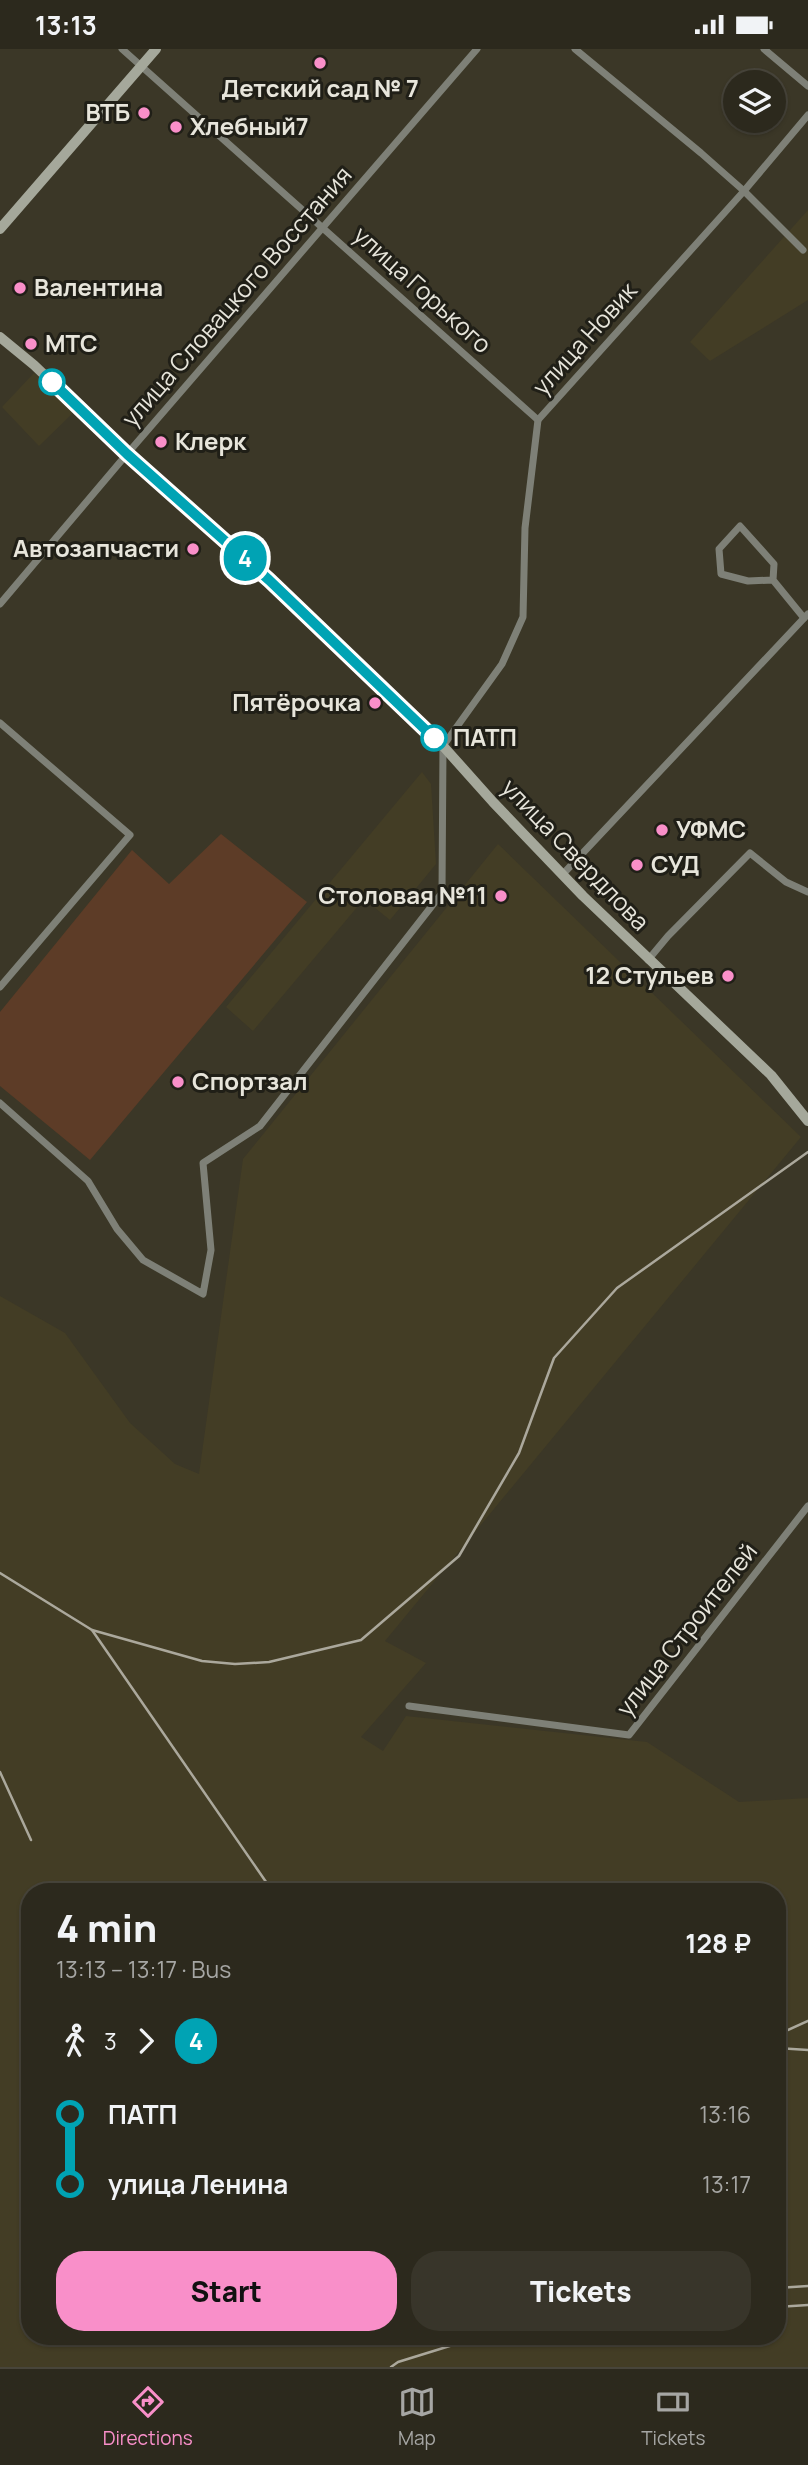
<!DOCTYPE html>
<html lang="en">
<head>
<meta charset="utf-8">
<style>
	:root { --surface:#2c291d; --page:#38352a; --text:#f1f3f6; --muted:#a6a6a4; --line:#48453b; --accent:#f98fc9 }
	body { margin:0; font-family:Manrope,sans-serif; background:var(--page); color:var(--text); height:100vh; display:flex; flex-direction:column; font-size:26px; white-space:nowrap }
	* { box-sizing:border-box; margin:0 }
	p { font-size:23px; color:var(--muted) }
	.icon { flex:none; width:38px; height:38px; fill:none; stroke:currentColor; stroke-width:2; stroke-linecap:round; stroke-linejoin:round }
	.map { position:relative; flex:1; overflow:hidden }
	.details { position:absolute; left:21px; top:1834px; width:765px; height:462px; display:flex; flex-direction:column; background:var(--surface); border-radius:28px; box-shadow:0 2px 5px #0004,0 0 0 2px var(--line) }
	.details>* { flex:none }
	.badge { padding:0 14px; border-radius:23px; font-size:24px; line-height:46px }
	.fabs { position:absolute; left:723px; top:21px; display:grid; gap:14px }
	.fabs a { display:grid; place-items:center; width:63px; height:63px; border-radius:50%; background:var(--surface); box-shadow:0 2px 5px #0004,0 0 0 2px var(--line); font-size:35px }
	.map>.badge { position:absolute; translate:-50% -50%; box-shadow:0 0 0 4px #fff }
	.legs { display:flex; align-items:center; gap:10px; height:77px; padding:0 35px; font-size:23px }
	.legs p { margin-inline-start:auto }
	.head { display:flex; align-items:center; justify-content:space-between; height:119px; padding:0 35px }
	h1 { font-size:38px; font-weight:800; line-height:52px }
	.cta { display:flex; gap:14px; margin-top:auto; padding:14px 35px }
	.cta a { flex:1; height:80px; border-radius:28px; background:var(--accent); color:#111; font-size:28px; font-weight:800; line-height:80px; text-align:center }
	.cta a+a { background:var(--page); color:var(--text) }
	ul { padding:0 35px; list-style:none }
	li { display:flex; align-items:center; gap:24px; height:70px; font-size:26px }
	li i { display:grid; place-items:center; width:10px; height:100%; margin:0 9px; background:currentColor }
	li i::after { content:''; width:18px; height:18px; margin:-9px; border:5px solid; border-radius:50%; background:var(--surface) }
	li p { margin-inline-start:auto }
	li:first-child i { background:linear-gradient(#0000 50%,currentColor 0) }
	li:last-child i { background:linear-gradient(currentColor 50%,#0000 0) }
	.status { display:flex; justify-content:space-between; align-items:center; height:49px; padding:0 35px; background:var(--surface); direction:ltr }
	.status svg { height:19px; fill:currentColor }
	.tab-bar { display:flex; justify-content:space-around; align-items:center; height:98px; border-top:2px solid var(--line); background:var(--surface); font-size:19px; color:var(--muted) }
	.tab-bar a { display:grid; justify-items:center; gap:4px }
	.tab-bar .selected { color:var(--accent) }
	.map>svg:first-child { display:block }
</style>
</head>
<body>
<div class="status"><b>13:13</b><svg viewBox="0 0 49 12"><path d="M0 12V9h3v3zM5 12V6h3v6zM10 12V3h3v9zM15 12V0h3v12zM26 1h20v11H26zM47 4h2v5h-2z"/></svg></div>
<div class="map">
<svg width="808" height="2318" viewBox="0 0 808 2318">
	<rect width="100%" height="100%" fill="#3b3727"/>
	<g fill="#433d25" fill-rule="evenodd">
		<polygon points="808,161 808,251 710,312 690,293"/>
		<polygon points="34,324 76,361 39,397 2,358"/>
		<polygon points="422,723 431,735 436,815 390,871 364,850 253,982 226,958"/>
		<path d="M498,795L801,1088L385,1592L426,1614L361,1688L383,1702L406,1667L647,1693L739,1753L808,1749V2318H0V1247L65,1284L130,1374L175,1415L199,1425L243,1110ZM30,1843H777V2287H30Z"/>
	</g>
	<polygon fill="#5d3c27" points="221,785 307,853 90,1111 0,1037 0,963 132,801 169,835"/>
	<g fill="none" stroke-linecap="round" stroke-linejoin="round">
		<g stroke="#7e8077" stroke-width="7">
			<polyline points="122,0 538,371"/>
			<polyline points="575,0 701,104 744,142 803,201"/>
			<polyline points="764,0 808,37"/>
			<polyline points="773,531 774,515 740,477 719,500 721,525 748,532 773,531 804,569"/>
			<polyline points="0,555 127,405 477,0"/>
			<polyline points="0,674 130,786 0,938"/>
			<polyline points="563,825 808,565"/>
			<polyline points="648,911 668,887 750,804 786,833 808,843"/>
			<polyline points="0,1054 88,1132 117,1180 143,1211 203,1245 211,1201 203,1114 260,1077 442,844 443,697 502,615 523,568 525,479 538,371 744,142 808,66"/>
			<polyline points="409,1657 629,1686 808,1457"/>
		</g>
		<g stroke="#a5a89b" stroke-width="10">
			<polyline points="0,180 156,0"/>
			<polyline points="0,288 34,316 127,405 269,531 443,697 493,753 583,847 771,1026 808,1072"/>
		</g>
		<g stroke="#aba89c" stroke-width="2.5">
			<polyline points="0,1524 92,1581 202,1612 235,1615 269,1613 361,1591 459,1507 519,1404 554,1309 617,1239 808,1103"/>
			<polyline points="92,1581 273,1843"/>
			<polyline points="0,1723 31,1791"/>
			<polyline points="777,1986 808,1972"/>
			<polyline points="777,1999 808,2001"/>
			<polyline points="777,2239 808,2237"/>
			<polyline points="777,2258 808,2256"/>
			<polyline points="391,2318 398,2313 482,2287"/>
		</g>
	</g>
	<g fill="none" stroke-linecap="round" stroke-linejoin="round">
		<defs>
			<polyline id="line-1" points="52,333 127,405 269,531 434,689"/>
		</defs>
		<use href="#line-1" stroke="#fff" stroke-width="16"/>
		<use href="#line-1" stroke="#00a3b4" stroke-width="10"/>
	</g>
	<g fill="#f98fc9" stroke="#201f17" stroke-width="2.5">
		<circle cx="320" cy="14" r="7"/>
		<circle cx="144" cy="64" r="7"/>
		<circle cx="176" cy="78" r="7"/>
		<circle cx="20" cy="239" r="7"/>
		<circle cx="31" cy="295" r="7"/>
		<circle cx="161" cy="393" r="7"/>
		<circle cx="193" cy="500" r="7"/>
		<circle cx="375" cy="654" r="7"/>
		<circle cx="662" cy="781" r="7"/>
		<circle cx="637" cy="816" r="7"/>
		<circle cx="501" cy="847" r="7"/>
		<circle cx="728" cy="927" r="7"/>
		<circle cx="178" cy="1033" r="7"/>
	</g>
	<g fill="#fff" stroke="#00a3b4" stroke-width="3.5">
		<circle cx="52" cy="333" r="12"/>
		<circle cx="434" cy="689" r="12"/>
	</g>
	<g text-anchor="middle" stroke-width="6" stroke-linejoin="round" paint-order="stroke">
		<g font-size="24" font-weight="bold" fill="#e7e5db" stroke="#201f17" text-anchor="start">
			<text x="320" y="48" text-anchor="middle">Детский сад № 7</text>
			<text x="130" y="72" text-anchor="end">ВТБ</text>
			<text x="190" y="86">Хлебный7</text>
			<text x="34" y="247">Валентина</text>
			<text x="45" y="303">МТС</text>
			<text x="175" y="401">Клерк</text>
			<text x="179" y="508" text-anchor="end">Автозапчасти</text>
			<text x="361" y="662" text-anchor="end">Пятёрочка</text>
			<text x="676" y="789">УФМС</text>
			<text x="651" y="824">СУД</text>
			<text x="487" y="855" text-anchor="end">Столовая №11</text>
			<text x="714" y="935" text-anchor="end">12 Стульев</text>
			<text x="192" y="1041">Спортзал</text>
		</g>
		<g font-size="24" fill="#e7e5db" stroke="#201f17">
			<text transform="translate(422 241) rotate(42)" y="8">улица Горького</text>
			<text transform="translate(237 248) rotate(-49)" y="8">улица Словацкого Восстания</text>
			<text transform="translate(585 290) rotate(-48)" y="8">улица Новик</text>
			<text transform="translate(575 806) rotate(46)" y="8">улица Свердлова</text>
			<text transform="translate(687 1581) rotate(-52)" y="8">улица Строителей</text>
		</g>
		<g font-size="24" font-weight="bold" fill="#e7e5db" stroke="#201f17" text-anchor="start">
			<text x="453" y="697">ПАТП</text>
		</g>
	</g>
</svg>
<div class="fabs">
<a><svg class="icon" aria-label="layers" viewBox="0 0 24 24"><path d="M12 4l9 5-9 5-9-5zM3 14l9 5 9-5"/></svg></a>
</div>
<b class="badge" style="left:245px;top:509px;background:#00a3b4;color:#fff">4</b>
<section class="details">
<div class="head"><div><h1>4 min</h1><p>13:13 – 13:17 · Bus</p></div><b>128 ₽</b></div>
<div class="legs"><svg class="icon" aria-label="walk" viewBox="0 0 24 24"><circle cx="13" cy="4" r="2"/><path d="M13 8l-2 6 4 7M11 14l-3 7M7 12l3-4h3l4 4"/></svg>3<svg class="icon" aria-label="forward" viewBox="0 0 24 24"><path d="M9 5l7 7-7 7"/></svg><b class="badge" style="background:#00a3b4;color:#fff">4</b></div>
<ul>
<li><i style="color:#00a3b4"></i><b>ПАТП</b><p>13:16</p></li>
<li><i style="color:#00a3b4"></i><b>улица Ленина</b><p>13:17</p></li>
</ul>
<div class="cta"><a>Start</a><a>Tickets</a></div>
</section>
</div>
<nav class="tab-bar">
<a class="selected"><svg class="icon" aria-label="directions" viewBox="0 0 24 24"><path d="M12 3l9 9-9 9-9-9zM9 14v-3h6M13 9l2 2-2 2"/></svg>Directions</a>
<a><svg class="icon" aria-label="map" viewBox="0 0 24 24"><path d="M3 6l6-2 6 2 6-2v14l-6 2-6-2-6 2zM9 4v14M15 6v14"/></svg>Map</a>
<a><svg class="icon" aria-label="tickets" viewBox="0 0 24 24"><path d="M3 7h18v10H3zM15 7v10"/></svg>Tickets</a>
</nav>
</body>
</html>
